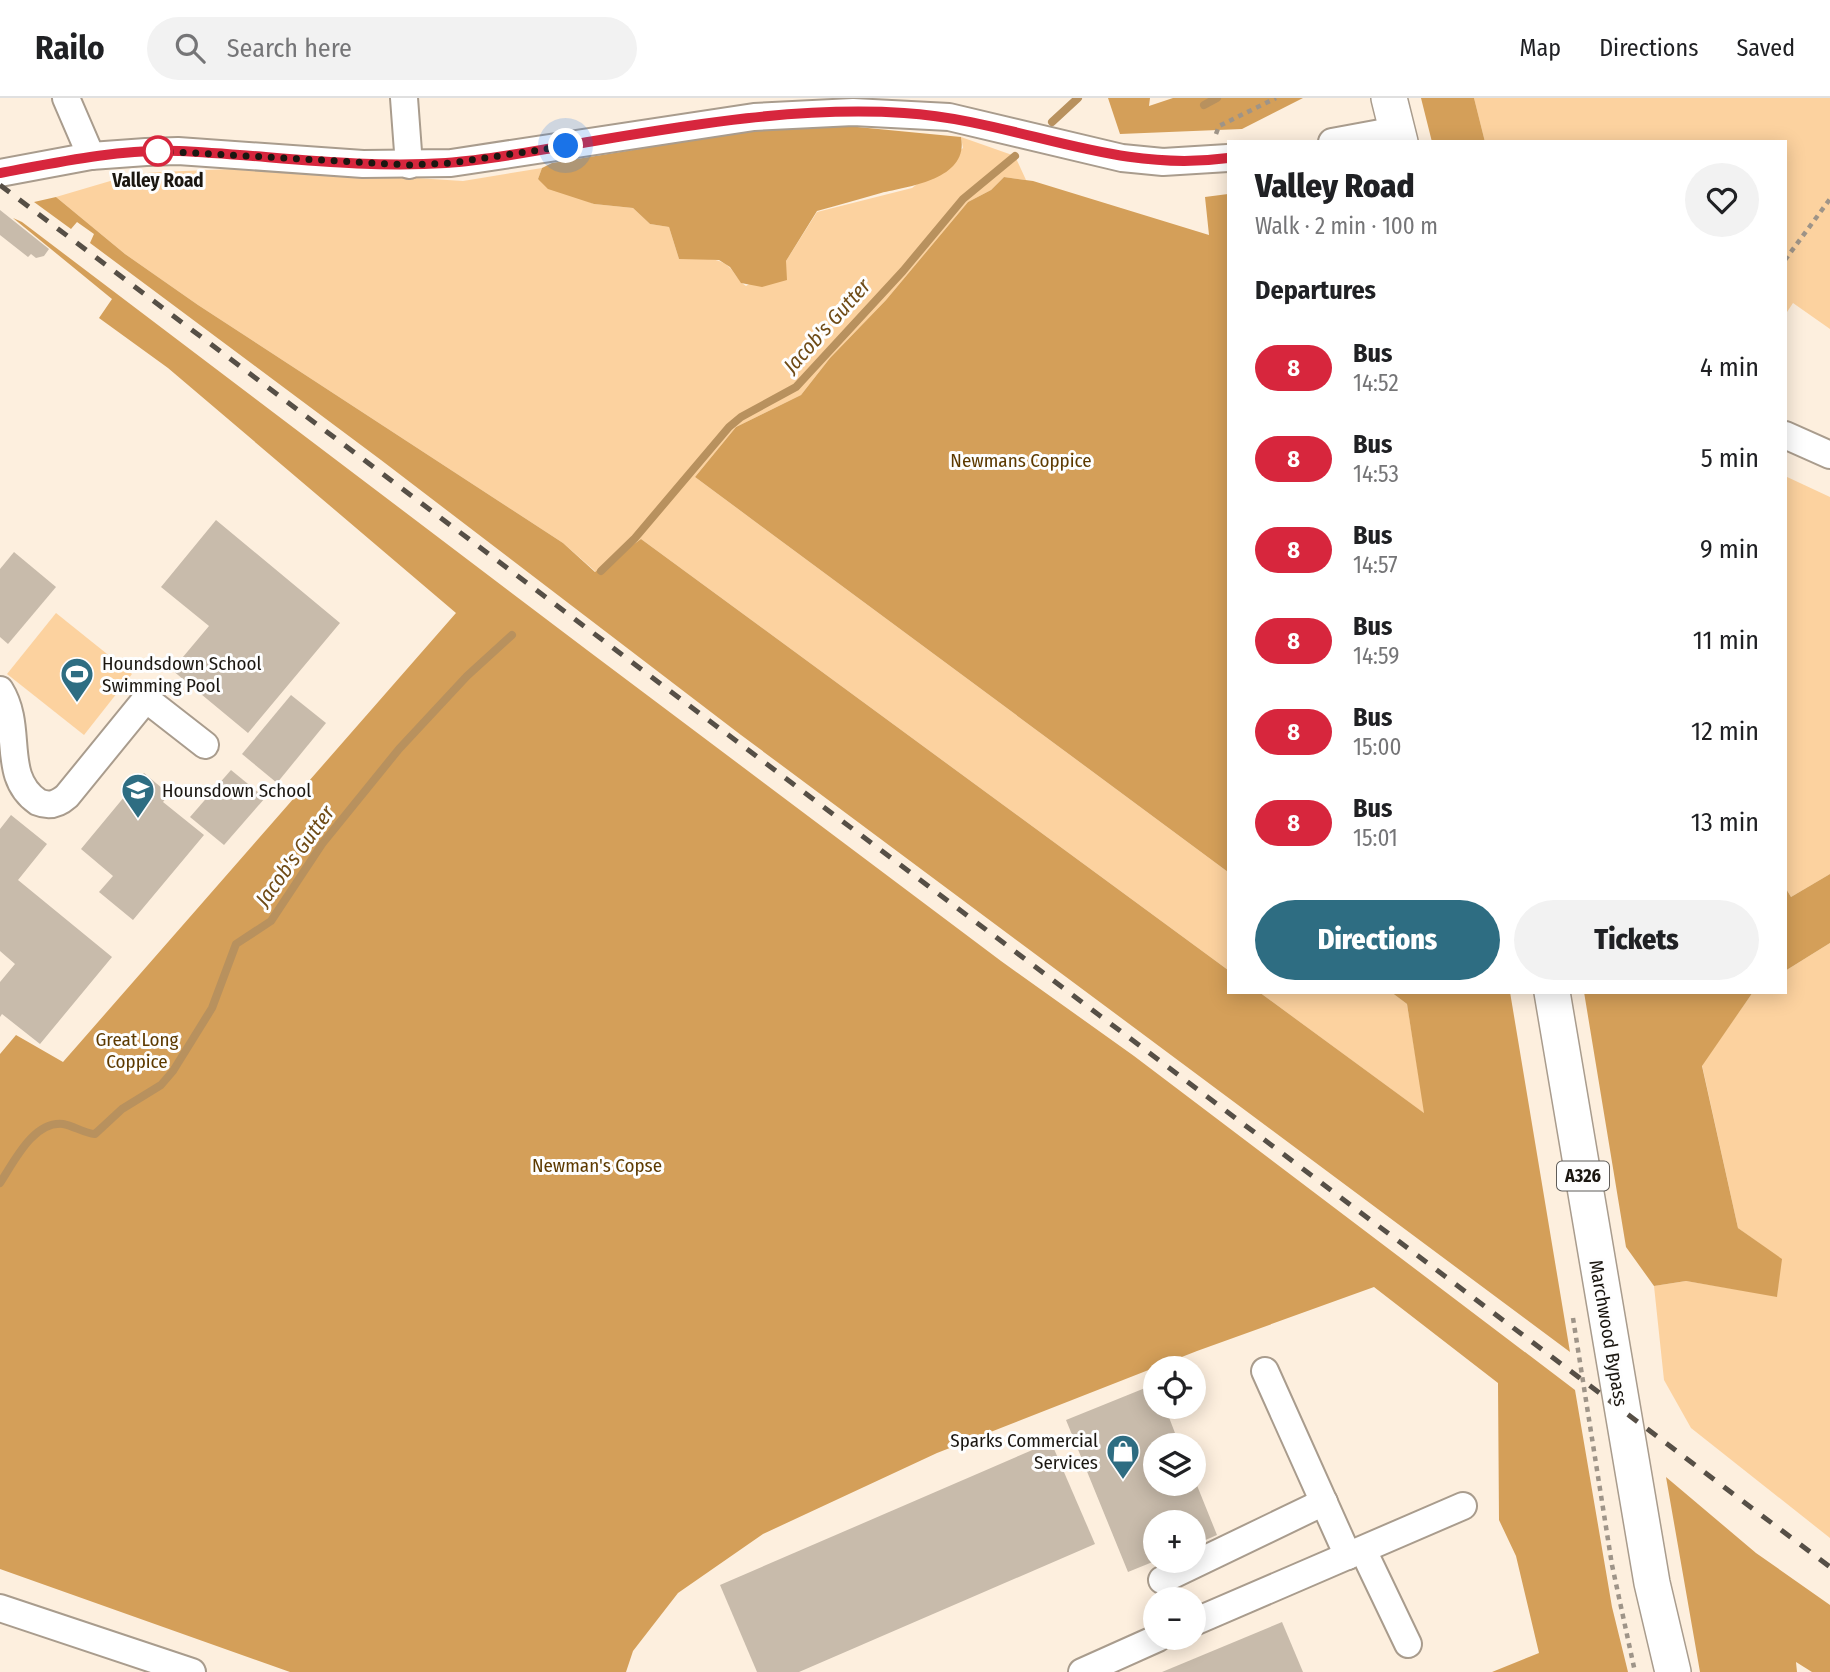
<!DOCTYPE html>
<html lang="en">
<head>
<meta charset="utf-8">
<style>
	:root { --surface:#fff; --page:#f2f2f2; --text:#202124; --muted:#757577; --line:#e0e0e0; --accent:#2e6d82 }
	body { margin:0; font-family:"Fira Sans Condensed",sans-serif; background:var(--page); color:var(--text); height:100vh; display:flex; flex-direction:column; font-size:26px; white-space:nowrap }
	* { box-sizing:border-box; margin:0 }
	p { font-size:23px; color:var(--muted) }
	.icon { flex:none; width:38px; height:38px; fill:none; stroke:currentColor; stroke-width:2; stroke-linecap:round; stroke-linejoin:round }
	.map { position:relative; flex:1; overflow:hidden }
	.sheet { position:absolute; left:1227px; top:42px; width:560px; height:854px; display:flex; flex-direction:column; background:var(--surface); border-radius:0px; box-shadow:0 4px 18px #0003 }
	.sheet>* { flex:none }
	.badge { padding:0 14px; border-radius:23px; font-size:24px; line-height:46px }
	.controls { position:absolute; left:1143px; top:1258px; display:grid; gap:14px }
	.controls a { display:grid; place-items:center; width:63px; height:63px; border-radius:50%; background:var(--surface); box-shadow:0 4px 18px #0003; font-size:35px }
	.you { position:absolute; width:35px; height:35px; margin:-18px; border:5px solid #fff; border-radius:50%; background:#1a73e8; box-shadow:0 0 0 10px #1a73e833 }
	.map>.badge { position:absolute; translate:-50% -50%; box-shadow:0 0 0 4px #fff }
	h2 { padding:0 28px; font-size:26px; line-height:63px }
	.round { display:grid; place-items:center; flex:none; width:74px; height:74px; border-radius:37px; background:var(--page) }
	.overview { display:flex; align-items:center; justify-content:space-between; height:119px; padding:0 28px }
	h1 { font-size:33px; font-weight:800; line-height:52px }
	.button { display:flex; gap:14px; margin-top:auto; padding:14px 28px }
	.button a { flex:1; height:80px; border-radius:42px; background:var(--accent); color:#fff; font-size:28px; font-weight:800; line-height:80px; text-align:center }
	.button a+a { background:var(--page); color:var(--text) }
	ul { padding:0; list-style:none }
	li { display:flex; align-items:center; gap:21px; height:91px; padding:0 28px }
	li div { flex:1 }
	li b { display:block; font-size:26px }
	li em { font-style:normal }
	li .badge { min-width:77px; font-weight:700; text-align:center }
	header { display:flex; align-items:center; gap:42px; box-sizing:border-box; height:98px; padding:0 35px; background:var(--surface); border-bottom:2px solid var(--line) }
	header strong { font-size:33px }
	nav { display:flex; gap:38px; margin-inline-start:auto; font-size:24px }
	.search { width:490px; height:63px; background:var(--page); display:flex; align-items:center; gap:18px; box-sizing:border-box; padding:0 24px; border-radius:38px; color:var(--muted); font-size:26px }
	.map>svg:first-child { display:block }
</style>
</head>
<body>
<header>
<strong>Railo</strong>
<div class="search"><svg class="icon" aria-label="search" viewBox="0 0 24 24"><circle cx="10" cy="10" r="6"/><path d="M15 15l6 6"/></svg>Search here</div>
<nav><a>Map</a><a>Directions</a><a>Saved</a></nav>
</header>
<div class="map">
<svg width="1830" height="1574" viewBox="0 0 1830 1574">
	<rect width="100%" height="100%" fill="#fdefde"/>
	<g fill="#fcd29f">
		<polygon points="1474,0 1830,0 1830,231 1793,205 1785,217 1785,44 1485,44"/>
		<path d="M961,39L1015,58L1026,82L1004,79L991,92L968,104L886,202L830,260L801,297L736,329L695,379L1228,774V872L641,441L596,474L563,445L198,207L125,156L56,99L134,76L160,74L259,70L463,83L542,70L538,81L594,106L633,110L650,126L669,129L679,161C693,161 717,158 728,168C735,174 737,182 746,188L786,163L817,114L912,90L963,50Z"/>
		<polygon points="1785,378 1830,399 1830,776 1791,799 1785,789"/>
		<polygon points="56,515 132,576 84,637 7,576"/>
		<polygon points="1830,845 1830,1440 1691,1330 1664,1282 1654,1188 1686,1183 1777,1198 1781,1161 1738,1130 1702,967 1753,894 1785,894 1785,873"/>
		<polygon points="1259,894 1391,894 1407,906 1425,1016"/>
	</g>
	<g fill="#d49f59">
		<polygon points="1108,0 1150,0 1149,8 1173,0 1303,0 1242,31 1120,36"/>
		<polygon points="1421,0 1474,0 1485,44 1432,44"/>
		<path d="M847,28L961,39C969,81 911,88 881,95C860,101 839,107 817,113L786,163L787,182L762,189L741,185L730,169L719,162L679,161L669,129L650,126L633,110L594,106L548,91L538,81L542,70L552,65L769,30Z"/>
		<polygon points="1004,79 1033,83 1209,137 1205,99 1228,96 1228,774 695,379 736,329 801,297 830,260 886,202 968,104 991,92"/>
		<polygon points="56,99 125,156 198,207 563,445 595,474 641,441 1228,872 1228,894 1259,894 1424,1015 1407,906 1391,894 1510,894 1570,1254 741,637 381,362 90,145 94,136 77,124 71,131 34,104"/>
		<polygon points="13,120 22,124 587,552 1001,863 1134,958 1575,1292 1612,1509 1628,1574 1492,1574 1539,1555 1516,1458 1499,1422 1498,1285 1374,1189 1197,1253 937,1355 763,1436 678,1495 633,1553 626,1574 290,1574 0,1471 0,956 16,937 63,964 456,515 168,270 99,220 112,201"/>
		<polygon points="1830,776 1830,845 1785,873 1785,789 1791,799"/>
		<polygon points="1584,894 1753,894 1702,968 1738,1130 1782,1161 1777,1199 1686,1183 1654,1188 1626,1149"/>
		<polygon points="1666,1379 1756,1455 1830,1507 1830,1574 1812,1574 1796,1564 1797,1574 1700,1574"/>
	</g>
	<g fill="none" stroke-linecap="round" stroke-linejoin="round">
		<g stroke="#b8915e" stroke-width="8">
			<polyline points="1204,7 1217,0"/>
			<polyline points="1052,24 1078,0"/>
			<polyline points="601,473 635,440 729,329 741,319 796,289 903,173 963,101 1015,58"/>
			<path d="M0,1085C14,1064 33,1023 63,1026C74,1028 84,1035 95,1036L122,1011L161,987L173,973L212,910L236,846L271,823L322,746L399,651L467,578L512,537"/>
		</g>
	</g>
	<g fill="#c8bbab">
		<polygon points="0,112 49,151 44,158 36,160 31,156 28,159 0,137"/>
		<polygon points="216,422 340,525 248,635 172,572 209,528 161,489"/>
		<polygon points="14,454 56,489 8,546 0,539 0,471"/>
		<polygon points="291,597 326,625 277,685 242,656"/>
		<polygon points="231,672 265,700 224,747 190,719"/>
		<polygon points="144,675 169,696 163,704 204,737 133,822 99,794 113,778 81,751"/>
		<polygon points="11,717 47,746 18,782 112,859 40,946 2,916 0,919 0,884 15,866 0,853 0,731"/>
		<polygon points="1155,1286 1155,1309 1165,1309 1180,1348 1155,1348 1155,1386 1194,1386 1194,1380 1217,1437 1194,1447 1194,1424 1155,1424 1155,1463 1128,1474 1066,1322"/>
		<polygon points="1051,1344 1095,1446 799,1574 757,1574 720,1487"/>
		<polygon points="1282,1524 1303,1574 1162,1574"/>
	</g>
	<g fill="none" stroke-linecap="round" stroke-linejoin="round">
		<defs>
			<g id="minor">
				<polyline points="66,0 91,58"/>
				<polyline points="404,0 409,67"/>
				<polyline points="1332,44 1397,32"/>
				<polyline points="0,75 91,58 146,54 178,53 363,66 451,65 754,19 853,14 949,19 1122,60 1163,64 1228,60"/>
				<polyline points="1785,337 1830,357"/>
				<path d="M0,592C24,630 0,678 38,704C50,709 58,706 67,698L146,601L205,647"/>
				<polyline points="1265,1273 1348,1458"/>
				<polyline points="1363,1452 1408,1546"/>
				<polyline points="1162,1482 1324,1404"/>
				<polyline points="0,1510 192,1574"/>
				<polyline points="1194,1524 1463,1408"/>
				<polyline points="1082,1574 1158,1540"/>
			</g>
			<g id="major">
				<polyline points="1389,0 1400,44"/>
				<polyline points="1552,894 1652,1485 1673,1574"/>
			</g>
		</defs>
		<use href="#minor" stroke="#a99c8d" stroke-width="30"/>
		<use href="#major" stroke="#a99c8d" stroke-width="38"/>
		<g stroke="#9e9488" stroke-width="4.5" stroke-dasharray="5 5" stroke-linecap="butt">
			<polyline points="1216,36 1219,28 1276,0"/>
			<polyline points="1785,162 1830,101"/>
			<polyline points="1573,1220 1612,1467 1635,1574"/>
		</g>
		<use href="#minor" stroke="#fff" stroke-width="26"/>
		<use href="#major" stroke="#fff" stroke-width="35"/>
		<polyline stroke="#564f46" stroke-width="5" stroke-dasharray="12 12" stroke-linecap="butt" points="0,87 1830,1469"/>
	</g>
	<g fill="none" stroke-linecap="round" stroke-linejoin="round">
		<defs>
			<path id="line" d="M0,75C59,64 118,51 179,53C268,57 357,71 446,65C490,62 533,53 576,46C683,28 794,8 904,15C1017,22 1111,76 1228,60"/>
		</defs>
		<use href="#line" stroke="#fff" stroke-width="16"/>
		<use href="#line" stroke="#d7263d" stroke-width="10"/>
		<polyline stroke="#1b1711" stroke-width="7" stroke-dasharray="0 12.6" points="158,53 409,67 451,65 566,48"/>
	</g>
	<defs>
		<symbol id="stadium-pin" viewBox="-11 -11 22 30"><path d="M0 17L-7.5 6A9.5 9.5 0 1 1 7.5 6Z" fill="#2e6d82" stroke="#fefefe"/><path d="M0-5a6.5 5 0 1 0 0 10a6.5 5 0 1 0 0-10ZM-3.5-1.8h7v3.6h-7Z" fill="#fff"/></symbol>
		<symbol id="school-pin" viewBox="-11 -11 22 30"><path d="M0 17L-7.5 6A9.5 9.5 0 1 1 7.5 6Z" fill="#2e6d82" stroke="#fefefe"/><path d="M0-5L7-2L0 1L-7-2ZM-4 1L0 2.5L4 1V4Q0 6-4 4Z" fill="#fff"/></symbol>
		<symbol id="shop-pin" viewBox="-11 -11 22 30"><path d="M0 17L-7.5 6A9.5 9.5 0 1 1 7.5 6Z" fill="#2e6d82" stroke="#fefefe"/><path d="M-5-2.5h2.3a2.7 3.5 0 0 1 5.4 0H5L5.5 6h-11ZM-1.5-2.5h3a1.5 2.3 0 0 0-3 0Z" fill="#fff"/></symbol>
	</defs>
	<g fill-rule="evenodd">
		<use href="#stadium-pin" x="58" y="557" width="38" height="52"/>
		<use href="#school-pin" x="119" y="673" width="38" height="52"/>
		<use href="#shop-pin" x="1104" y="1334" width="38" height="52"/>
	</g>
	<circle fill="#fff" stroke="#d7263d" stroke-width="3.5" cx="158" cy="53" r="14"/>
	<g text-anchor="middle" stroke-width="6" stroke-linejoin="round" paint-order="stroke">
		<rect fill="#fefefe" stroke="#5f5c58" stroke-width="2" x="1557" y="1063.5" width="52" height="29" rx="5"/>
		<g font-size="18" font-weight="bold" fill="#1b1711">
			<text x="1583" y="1084">A326</text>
		</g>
		<g font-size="19" font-weight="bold" fill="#1b1711" stroke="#fefefe">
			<text x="158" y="89">Valley Road</text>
		</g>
		<g font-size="19" fill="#5d3a00" stroke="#fefefe">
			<text x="1021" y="369">Newmans Coppice</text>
			<text x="137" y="948">Great Long<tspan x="137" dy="22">Coppice</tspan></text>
			<text x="597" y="1074">Newman's Copse</text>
		</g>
		<g font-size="19" fill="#1b1711" stroke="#fefefe" text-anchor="start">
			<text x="102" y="572">Houndsdown School<tspan x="102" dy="22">Swimming Pool</tspan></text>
			<text x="162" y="699">Hounsdown School</text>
			<text x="1098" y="1349" text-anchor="end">Sparks Commercial<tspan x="1098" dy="22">Services</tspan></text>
		</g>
		<g font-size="19" fill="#1b1711" stroke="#fefefe">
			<text transform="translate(1609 1235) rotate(80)" y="7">Marchwood Bypass</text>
		</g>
		<g font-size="21" font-style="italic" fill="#6f4b16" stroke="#fefefe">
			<text transform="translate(827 228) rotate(-48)" y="7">Jacob's Gutter</text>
			<text transform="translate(295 758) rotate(-54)" y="7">Jacob's Gutter</text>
		</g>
	</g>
</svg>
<div class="controls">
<a><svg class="icon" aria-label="locate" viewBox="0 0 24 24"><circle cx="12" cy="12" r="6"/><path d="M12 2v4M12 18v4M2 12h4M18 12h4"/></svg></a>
<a><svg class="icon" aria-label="layers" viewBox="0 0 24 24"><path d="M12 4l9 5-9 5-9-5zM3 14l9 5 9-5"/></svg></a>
<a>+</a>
<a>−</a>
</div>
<div class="you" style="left:566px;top:48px"></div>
<section class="sheet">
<div class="overview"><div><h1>Valley Road</h1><p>Walk · 2 min · 100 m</p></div><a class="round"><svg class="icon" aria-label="heart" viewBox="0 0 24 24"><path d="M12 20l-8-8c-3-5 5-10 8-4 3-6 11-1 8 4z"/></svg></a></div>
<h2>Departures</h2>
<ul>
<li><span class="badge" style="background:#d7263d;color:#fff">8</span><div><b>Bus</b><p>14:52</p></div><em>4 min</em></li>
<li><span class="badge" style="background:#d7263d;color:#fff">8</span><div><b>Bus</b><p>14:53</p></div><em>5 min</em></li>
<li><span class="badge" style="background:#d7263d;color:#fff">8</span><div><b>Bus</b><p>14:57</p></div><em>9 min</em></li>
<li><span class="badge" style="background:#d7263d;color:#fff">8</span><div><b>Bus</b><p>14:59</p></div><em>11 min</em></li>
<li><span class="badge" style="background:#d7263d;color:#fff">8</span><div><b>Bus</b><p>15:00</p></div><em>12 min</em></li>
<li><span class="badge" style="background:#d7263d;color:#fff">8</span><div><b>Bus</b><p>15:01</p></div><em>13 min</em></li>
</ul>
<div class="button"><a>Directions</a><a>Tickets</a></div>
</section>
</div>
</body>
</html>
